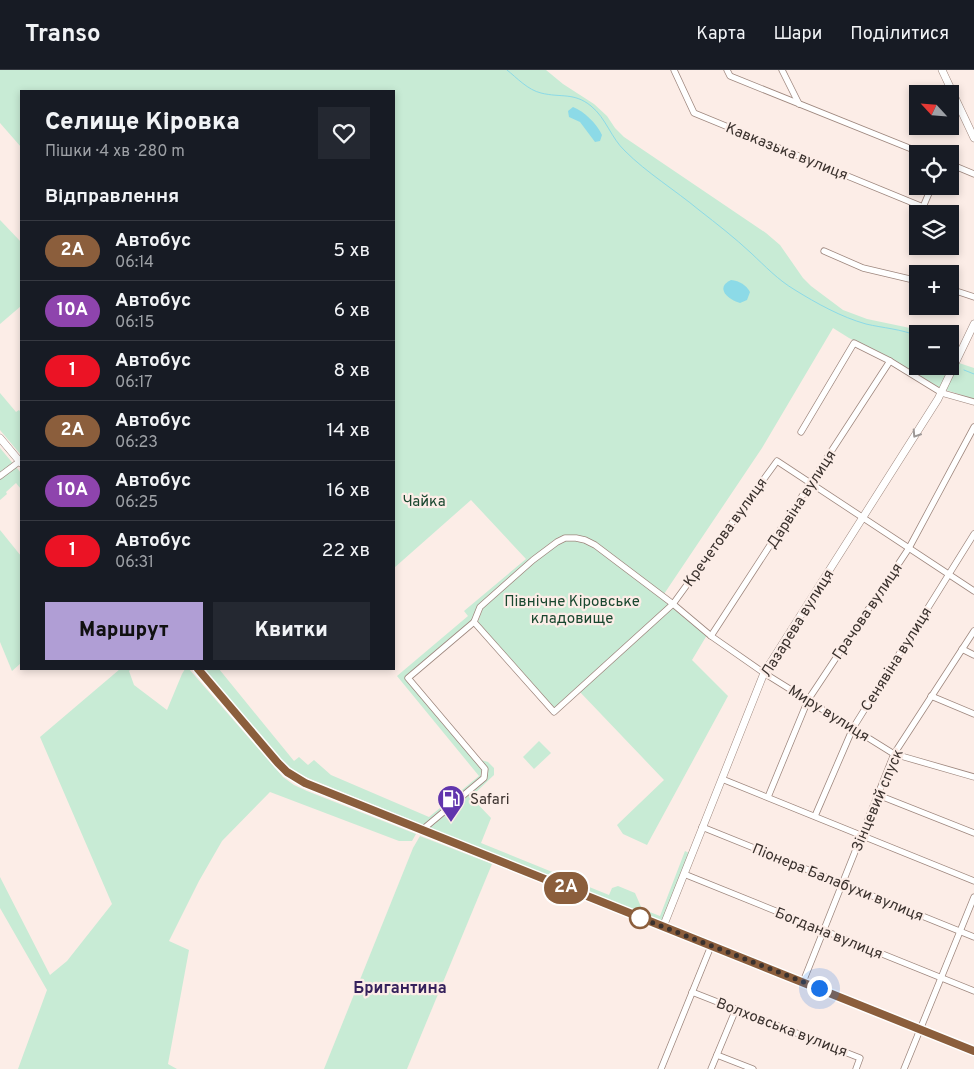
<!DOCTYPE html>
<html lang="uk">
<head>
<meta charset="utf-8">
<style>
	:root { --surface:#171b24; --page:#242831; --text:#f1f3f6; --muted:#9ea1a6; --line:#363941; --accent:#b09ed5 }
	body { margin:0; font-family:Overpass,sans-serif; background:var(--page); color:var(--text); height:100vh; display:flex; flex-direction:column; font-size:19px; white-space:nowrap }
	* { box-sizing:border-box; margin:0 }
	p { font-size:16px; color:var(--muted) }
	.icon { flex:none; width:28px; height:28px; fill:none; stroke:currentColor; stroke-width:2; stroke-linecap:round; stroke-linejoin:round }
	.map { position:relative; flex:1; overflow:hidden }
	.sheet { position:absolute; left:20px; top:20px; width:375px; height:580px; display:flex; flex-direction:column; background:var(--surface); border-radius:0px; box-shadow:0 2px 8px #0003 }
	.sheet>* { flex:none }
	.badge { padding:0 10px; border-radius:16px; font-size:18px; line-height:32px }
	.needle { width:32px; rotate:296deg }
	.tools { position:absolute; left:909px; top:15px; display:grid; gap:10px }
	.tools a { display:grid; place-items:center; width:50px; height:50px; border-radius:0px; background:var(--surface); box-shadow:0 2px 8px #0003; font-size:25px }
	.you { position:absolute; width:25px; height:25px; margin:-12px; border:4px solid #fff; border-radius:50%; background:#1a73e8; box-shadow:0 0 0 8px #1a73e833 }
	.map>.badge { position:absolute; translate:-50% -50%; box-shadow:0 0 0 2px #fff }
	h2 { padding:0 25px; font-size:19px; line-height:45px }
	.round { display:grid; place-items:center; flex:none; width:52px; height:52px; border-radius:0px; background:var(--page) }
	.summary { display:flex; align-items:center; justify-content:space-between; height:85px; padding:0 25px }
	h1 { font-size:24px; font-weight:800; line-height:38px }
	.primary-button { display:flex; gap:10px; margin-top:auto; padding:10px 25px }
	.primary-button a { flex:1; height:58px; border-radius:0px; background:var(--accent); color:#111; font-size:20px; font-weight:800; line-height:58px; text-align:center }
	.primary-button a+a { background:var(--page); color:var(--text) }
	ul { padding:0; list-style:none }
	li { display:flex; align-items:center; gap:15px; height:60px; padding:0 25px; border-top:1px solid var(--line) }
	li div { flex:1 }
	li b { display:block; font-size:19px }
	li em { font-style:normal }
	li .badge { min-width:55px; font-weight:700; text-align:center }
	header { display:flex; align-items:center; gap:30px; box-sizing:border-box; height:70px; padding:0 25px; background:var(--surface); border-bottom:1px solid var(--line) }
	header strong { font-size:24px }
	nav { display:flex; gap:28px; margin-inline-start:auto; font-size:18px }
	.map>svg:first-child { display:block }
</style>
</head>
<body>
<header>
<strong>Transo</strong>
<nav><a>Карта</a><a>Шари</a><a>Поділитися</a></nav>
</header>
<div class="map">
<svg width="974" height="999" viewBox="0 0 974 999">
	<rect width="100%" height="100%" fill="#fcede7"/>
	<g fill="#c8ebd5">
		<polygon points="0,0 546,0 563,14 594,34 607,46 615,58 624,67 766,163 780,175 803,208 811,216 843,240 867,249 910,258 921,264 918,264 918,296 950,296 950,287 955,291 942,319 891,289 849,268 833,258 762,378 664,524 596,473 586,468 555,470 478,535 471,553 474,556 412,608 481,690 488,692 494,698 494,705 471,727 491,748 481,773 609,825 612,818 618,816 635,823 642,839 660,846 685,781 689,783 662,852 303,706 291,699 282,690 204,599 219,599 294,691 299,687 308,695 314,690 331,705 429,747 479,706 397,606 468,546 464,541 526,489 471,430 394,498 394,21 21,21 21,77 0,53"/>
		<polygon points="0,150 21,172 21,236 0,254"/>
		<polygon points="959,293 974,298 974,329 946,320"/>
		<polygon points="0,323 16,342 19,340 21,343 21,385 0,360"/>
		<polygon points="0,378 21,403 21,419 16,413 6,422 7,424 0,430"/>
		<polygon points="0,460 21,486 21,593 12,601 0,572"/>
		<polygon points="566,470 580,470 595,476 670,534 554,638 478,552 483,537 545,482"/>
		<polygon points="673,536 707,565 692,590 728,626 647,775 623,764 617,755 664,710 580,622"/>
		<polygon points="120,599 131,599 129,601 134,615 167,640 182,604 185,599 189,599 283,707 294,715 307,721 416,764 412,771 399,771 270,722 222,771 199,811 169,871 189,880 168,994 177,999 18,999 47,920 0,838 0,807 50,905 67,891 112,834 40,667"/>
		<polygon points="539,671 551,683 534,699 523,687"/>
		<polygon points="420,766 492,794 407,999 324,999 413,778"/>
	</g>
	<g fill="#8cdae7">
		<path d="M573,37C584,41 597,54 602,65L600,71L595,72L580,52L569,47L568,41Z"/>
		<path d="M731,210C740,211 746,215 750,222L747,230L740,233C729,230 714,218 731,210Z"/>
	</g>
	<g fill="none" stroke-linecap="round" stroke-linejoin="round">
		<g stroke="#8cdae7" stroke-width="1">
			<path d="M507,0C517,8 528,20 541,23C561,28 574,22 591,36C606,48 611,68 625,81C647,103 675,120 699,140C717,154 735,168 751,183C765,196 778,210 795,220C816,233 841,247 866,254C883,258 901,259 918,266"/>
			<polyline points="964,300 974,304"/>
		</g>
		<defs>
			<g id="minor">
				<polyline points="674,0 694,43 923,137 932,116"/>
				<polyline points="727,0 730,6 924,84"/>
				<polyline points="782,0 799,34"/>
				<polyline points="950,94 974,104"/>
				<polyline points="824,181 863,198 918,211"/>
				<polyline points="950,219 974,227"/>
				<polyline points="801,362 854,273 890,291 942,323 974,332"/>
				<polyline points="0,406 20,391"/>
				<polyline points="474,552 554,642 673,534 777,391 974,521"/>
				<polyline points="711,566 890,291"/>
				<polyline points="962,579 974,585"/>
				<polyline points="931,626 974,644"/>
				<polyline points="722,709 974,811"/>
				<polyline points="878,725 974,763"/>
				<polyline points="768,727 808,630 909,478 974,357"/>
				<polyline points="815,746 853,658 974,464"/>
				<polyline points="702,757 974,867"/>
				<polyline points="422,760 484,708 485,699 408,608 474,552 480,537 533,490 557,472 565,468 576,468 585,470 595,475 673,534 711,566 764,603 894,684 974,707"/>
				<polyline points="684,804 974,921"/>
				<polyline points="803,912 894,684 974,561"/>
				<polyline points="692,922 860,988 856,999"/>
				<polyline points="717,985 753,999"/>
				<polyline points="661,999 711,876"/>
				<polyline points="711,999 736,939"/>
				<polyline points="904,999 974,827"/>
			</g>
			<g id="tertiary">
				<polyline points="942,0 974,68"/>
				<polyline points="0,368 21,393"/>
				<polyline points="198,599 278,693 287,702 305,713 974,981"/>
				<polyline points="663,857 764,603 938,329 974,254"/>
			</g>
		</defs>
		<use href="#minor" stroke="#9e877e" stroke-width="7"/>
		<use href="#tertiary" stroke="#9e877e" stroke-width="8"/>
		<use href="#minor" stroke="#fff" stroke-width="5.5"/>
		<use href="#tertiary" stroke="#fff" stroke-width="7"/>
	</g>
	<defs><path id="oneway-chevron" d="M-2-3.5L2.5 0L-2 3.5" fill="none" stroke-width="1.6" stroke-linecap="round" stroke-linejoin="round" transform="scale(1.25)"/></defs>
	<use stroke="#9d9896" href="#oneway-chevron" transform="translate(916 364) rotate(123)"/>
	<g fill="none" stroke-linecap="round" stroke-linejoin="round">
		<defs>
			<polyline id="line" points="198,599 278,693 287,702 305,713 974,981"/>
		</defs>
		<use href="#line" stroke="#fff" stroke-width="11"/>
		<use href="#line" stroke="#8b5e3c" stroke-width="8"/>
		<polyline stroke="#3b322e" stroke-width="5" stroke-dasharray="0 9" points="640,848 638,847 819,918"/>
	</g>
	<defs>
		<symbol id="fuel-pin" viewBox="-11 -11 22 30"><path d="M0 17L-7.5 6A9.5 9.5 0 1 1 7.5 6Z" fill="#6135ad" stroke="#fcede7"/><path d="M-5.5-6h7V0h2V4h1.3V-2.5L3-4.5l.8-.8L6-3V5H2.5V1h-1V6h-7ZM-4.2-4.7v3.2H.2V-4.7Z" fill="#fff"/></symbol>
	</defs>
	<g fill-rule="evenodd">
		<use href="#fuel-pin" x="435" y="713" width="32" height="43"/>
	</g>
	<circle fill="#fff" stroke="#8b5e3c" stroke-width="2.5" cx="640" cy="848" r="10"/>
	<g text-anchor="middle" stroke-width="4.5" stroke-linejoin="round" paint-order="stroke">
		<g font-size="15" fill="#3b322e" stroke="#fcede7">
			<text transform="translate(787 81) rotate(22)" y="5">Кавказька вулиця</text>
			<text transform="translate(801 429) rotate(-57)" y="5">Дарвіна вулиця</text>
			<text transform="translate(725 462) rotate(-54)" y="5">Кречетова вулиця</text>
			<text transform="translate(867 541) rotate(-56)" y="5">Грачова вулиця</text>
			<text transform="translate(797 553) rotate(-58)" y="5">Лазарева вулиця</text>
			<text transform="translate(896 589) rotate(-58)" y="5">Сенявіна вулиця</text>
			<text transform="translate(829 643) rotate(32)" y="5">Миру вулиця</text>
			<text transform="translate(877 730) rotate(-67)" y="5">Зінцевий спуск</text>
			<text transform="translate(838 812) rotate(22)" y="5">Піонера Балабухи вулиця</text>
			<text transform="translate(829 863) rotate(22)" y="5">Богдана вулиця</text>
			<text transform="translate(782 957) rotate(21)" y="5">Волховська вулиця</text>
		</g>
		<g font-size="15" fill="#19472f" stroke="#fcede7">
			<text x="424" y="436">Чайка</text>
			<text x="572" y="536">Північне Кіровське<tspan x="572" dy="17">кладовище</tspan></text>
		</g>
		<g font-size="15" fill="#3b322e" stroke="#fcede7" text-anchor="start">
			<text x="470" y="734">Safari</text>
		</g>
		<g font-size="16" font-weight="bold" fill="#34215b" stroke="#fcede7">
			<text x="400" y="923">Бригантина</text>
		</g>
	</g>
</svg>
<div class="tools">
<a><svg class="needle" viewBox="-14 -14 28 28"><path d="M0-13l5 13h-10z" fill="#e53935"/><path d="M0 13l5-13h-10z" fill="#9ea1a6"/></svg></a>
<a><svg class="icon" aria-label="locate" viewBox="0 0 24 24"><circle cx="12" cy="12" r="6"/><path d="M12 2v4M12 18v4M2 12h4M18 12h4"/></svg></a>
<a><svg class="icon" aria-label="layers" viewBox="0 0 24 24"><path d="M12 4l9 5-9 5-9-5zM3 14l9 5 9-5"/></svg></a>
<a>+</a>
<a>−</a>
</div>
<div class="you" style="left:819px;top:918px"></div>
<b class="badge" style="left:566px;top:818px;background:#8b5e3c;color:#fff">2А</b>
<section class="sheet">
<div class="summary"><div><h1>Селище Кіровка</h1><p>Пішки · 4 хв · 280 m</p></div><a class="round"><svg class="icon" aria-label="heart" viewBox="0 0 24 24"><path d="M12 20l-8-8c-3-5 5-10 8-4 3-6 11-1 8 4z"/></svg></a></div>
<h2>Відправлення</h2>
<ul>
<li><span class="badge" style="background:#8b5e3c;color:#fff">2А</span><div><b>Автобус</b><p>06:14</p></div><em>5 хв</em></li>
<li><span class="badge" style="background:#8e44ad;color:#fff">10А</span><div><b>Автобус</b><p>06:15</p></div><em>6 хв</em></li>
<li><span class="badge" style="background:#eb1325;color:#fff">1</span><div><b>Автобус</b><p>06:17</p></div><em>8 хв</em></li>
<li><span class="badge" style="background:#8b5e3c;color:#fff">2А</span><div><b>Автобус</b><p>06:23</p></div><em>14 хв</em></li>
<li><span class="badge" style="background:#8e44ad;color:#fff">10А</span><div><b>Автобус</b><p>06:25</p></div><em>16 хв</em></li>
<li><span class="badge" style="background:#eb1325;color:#fff">1</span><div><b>Автобус</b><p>06:31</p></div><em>22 хв</em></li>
</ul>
<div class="primary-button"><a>Маршрут</a><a>Квитки</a></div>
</section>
</div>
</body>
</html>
